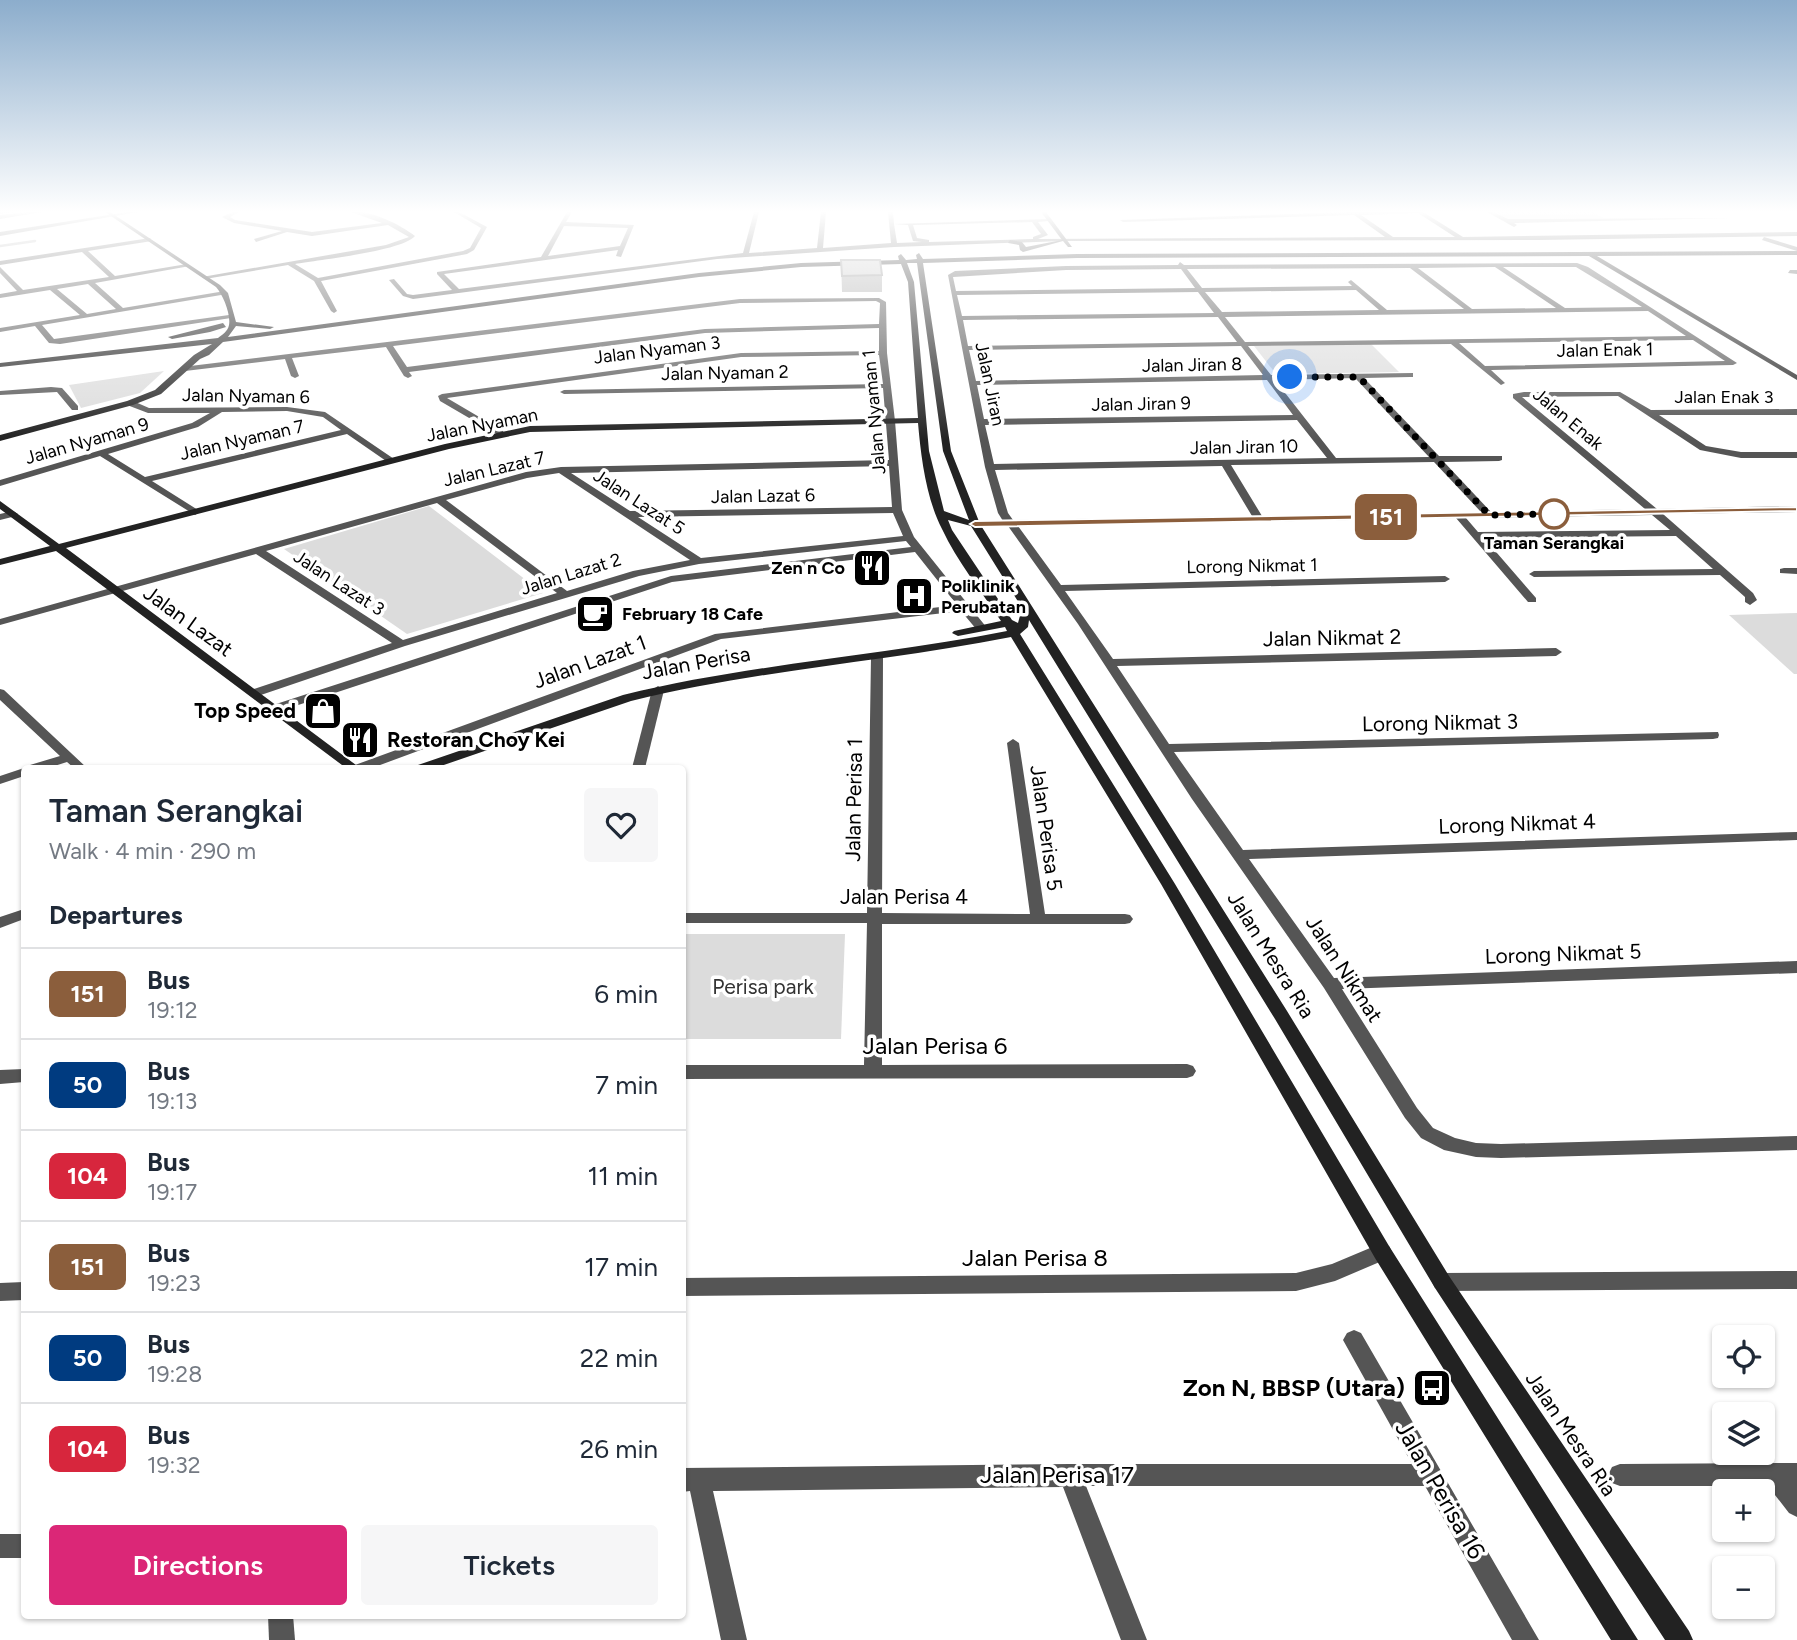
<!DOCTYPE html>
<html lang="en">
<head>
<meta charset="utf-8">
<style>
	:root { --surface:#fff; --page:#f6f6f7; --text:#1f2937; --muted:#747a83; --line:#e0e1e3; --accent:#db2777 }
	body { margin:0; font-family:Figtree,sans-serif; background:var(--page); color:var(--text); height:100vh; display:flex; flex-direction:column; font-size:26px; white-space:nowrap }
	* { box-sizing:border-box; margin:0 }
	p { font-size:23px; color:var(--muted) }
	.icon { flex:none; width:38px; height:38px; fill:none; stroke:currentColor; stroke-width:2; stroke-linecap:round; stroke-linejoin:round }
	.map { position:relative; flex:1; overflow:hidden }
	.panel { position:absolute; left:21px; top:765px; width:665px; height:854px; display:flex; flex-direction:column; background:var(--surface); border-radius:7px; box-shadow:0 2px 5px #0004 }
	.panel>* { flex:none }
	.badge { padding:0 14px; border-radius:10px; font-size:24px; line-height:46px }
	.fabs { position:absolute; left:1712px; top:1325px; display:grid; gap:14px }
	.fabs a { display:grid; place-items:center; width:63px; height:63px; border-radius:7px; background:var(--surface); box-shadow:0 2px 5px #0004; font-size:35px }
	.you { position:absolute; width:35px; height:35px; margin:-18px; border:5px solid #fff; border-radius:50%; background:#1a73e8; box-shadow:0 0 0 10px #1a73e833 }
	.map>.badge { position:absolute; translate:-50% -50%; box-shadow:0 0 0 4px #fff }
	h2 { padding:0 28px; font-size:26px; line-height:63px }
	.round { display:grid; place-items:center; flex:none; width:74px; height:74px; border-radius:7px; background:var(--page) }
	.headline { display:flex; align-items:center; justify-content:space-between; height:119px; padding:0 28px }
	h1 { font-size:33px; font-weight:600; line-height:52px }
	.cta { display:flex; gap:14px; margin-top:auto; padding:14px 28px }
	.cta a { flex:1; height:80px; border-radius:7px; background:var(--accent); color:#fff; font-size:28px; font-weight:600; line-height:80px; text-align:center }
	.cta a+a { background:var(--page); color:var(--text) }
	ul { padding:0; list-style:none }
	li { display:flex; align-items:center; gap:21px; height:91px; padding:0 28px; border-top:2px solid var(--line) }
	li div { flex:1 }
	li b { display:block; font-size:26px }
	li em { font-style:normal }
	li .badge { min-width:77px; font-weight:700; text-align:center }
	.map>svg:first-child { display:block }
</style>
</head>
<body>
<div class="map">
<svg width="1797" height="1640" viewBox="0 0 1797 1640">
	<rect width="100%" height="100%" fill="#fff"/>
	<g fill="#dcdcdc">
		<polygon points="1494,212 1592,212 1604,218 1506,219"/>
		<polygon points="1371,344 1399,372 1276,374 1254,346"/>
		<polygon points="164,371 140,393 81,408 69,385"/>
		<polygon points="429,506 543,593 407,634 284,549"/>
		<polygon points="1797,613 1797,674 1794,674 1729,615"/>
		<polygon points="683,934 845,934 841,1039 683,1039"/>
	</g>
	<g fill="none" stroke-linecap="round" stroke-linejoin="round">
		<polyline stroke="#a3a3a3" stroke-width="2.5" points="0,246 35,241"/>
		<g fill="#555" fill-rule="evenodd">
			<polygon points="29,212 42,212 0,219 0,215"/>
			<polygon points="127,212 138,212 0,236 0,232"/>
			<path d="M232,212H239L230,217L235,220L312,232L382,223L351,212C371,210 399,224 415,236C403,251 318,260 295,264L318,278L463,251L470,248L481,228L454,212H459L487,227L474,250L467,254L321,281L337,311L334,313L331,311L314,281L288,265L205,279L202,277L386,245L409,237L388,225L312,236L287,232L256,242L254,239L282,231L234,223L222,217Z"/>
			<path d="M567,212H572L566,222L634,225L621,257L616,256L618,250L444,274L459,289L743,253L754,212H759L749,253L817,248L821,212H826L823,248L891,243L888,212H893L894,224L1048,219V221L1038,222L1048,235L1038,239L1385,237L1354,215L1123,222L1120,220L1353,212H1423L1463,237L1797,232V236L1539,240L1062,241L894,247L717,259L413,299L403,296L389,280L394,279L407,294L413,295L452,290L437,274V272L541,257ZM1418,213L1455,237H1393L1361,215ZM1032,222L1041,234L1033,237V239L929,242V240L917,238L913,225ZM894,224L908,225L913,241L922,242L897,243ZM564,226L628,228L620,246L548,256Z"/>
			<polygon points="1487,212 1493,212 1508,219 1729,218 1514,223 1517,225 1514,227"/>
			<polygon points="1764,237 1797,247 1797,251 1762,240"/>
			<path d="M150,238L152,241L88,251L115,276L187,264L190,266L95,283L123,308L225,291L227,294L42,325L54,339L229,315L231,318L60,344L49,343L35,326L0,332V328L80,315L50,290L0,298V294L17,291L0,273V267L23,290L109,277L82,252L0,265V261ZM88,284L116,309L87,314L57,289Z"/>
			<path d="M1180,262L1184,265L1577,263L1588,267L1737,363L1733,365L1491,370L1505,383L1501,385L1451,344L1248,346L1271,375L1413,373V377H1410L1364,378L1439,456H1502V460L1499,461L1444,462L1491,512L1645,509L1513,398V394L1524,392H1620L1651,410L1797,409V415H1659L1706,446L1741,452H1797V458H1741L1700,450L1618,396L1522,397L1657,509L1797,506V512L1663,514L1753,593L1757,600L1750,605L1745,602V597L1720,575L1534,577L1529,574L1534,571L1713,569L1676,536L1484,538L1536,598V602H1528L1456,518L1018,526L1061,585L1445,576L1450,579L1445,582L1065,591L1113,659L1556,648L1562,652L1556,656L1117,666L1169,744L1718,732L1719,735L1718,738L1713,739L1174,752L1243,850L1797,832V840L1249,859L1334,978L1797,961V973L1342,989L1417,1108L1433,1128L1455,1138L1476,1143L1501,1144L1797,1136V1150L1501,1158L1476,1157L1444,1150L1421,1138L1405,1118L1324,988L1192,799L1078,624L1008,526H972L970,524L975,521H1003L998,513L985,467L948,275L955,271L1066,266L1178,265ZM1495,267L1556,308L1472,309L1418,268ZM1503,267H1576L1642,307L1565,308ZM1410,268L1464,309L1387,310L1351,280L1348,282L1352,286L1202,288L1187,269ZM1181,269L1195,288L956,291L953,277L1066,270ZM1356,290L1379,310L1222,312L1205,292ZM1198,292L1214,313L962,316L957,295ZM1648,311L1686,336L1245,342L1225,317ZM1218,317L1237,342L968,346L963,320ZM1693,340L1725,361L1485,366L1459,343ZM1241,346L1263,375L976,381L969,350ZM1356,378V379L1429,457L1336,458L1275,380ZM1267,380L1293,415L984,419L977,385ZM1297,420L1327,458L994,464L985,425ZM1434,462L1481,512L1262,516L1231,465ZM1222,466L1252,516L1013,520L1008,513L995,470ZM1652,515L1670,530L1478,532L1466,518Z"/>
			<polygon points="1790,270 1797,270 1797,274 1788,273"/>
			<path d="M879,298L886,302L887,353L895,421L902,510L914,537L987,628L985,630H977L961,611L721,639L372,768H354L355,765L715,634L957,605L915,552L672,582L277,712L271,708L273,705L671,576L911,547L906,541L699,564L639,576L405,646L255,697L251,696L249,693L251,690L392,643L256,554L0,625V619L526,472L561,467L889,460L883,388L564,394L560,392L564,390L883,384L879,355L741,357L447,398L503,431L504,433L500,436L440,401L438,396L442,394L741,353L879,351V328L705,333L409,372L412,376L408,378L404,376L386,347L292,358L299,376L295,378L291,376L285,359L185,371H182V367L740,299ZM876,301L880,303L879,324L705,329L407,367L393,346L740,303ZM889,466L892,507L630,511L571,473ZM559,473L690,560L633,571L567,591L446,500L527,478ZM437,503L557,593L403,640L266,551ZM893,513L903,536L701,558L638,517Z"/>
			<polygon points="51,387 62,388 78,406 78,410 72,410 57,392 0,395 0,391"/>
			<path d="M127,401H133L149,408L287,407L325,412L397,461L389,463L347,434L152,481L198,510L200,512L195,515L100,456L0,486V480L192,423L210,413H148L127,405ZM287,411L323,417L341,430L145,477L108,454L198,427L222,412Z"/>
			<polygon points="13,511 18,514 16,516 0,520 0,514"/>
			<polygon points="1784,568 1797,568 1797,574 1780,573 1780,569"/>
			<polygon points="877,653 883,657 882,913 1030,914 1007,743 1013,739 1019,743 1045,914 1125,914 1130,915 1133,919 1130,923 1125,924 882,924 882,1065 1187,1064 1193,1066 1196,1071 1193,1076 1187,1078 682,1079 682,1065 864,1065 867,923 682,923 682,913 867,913 871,657"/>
			<polygon points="658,686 664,690 645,768 632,768 652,690"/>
			<polygon points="0,689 4,690 87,768 74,768 67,762 48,768 29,768 30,765 60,756 0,700"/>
			<polygon points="24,768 24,776 0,784 0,776"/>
			<polygon points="24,909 24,919 0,928 0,917"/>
			<polygon points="24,1069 24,1082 0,1084 0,1070"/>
			<polygon points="1382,1243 1389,1246 1392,1252 1389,1258 1335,1281 1296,1291 682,1296 682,1278 1296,1273 1332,1264"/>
			<polygon points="1797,1271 1797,1289 1442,1291 1435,1288 1432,1282 1435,1276 1442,1273"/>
			<polygon points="24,1282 24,1300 0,1301 0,1283"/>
			<polygon points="1354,1330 1361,1333 1539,1640 1512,1640 1425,1486 1086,1486 1147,1640 1121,1640 1063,1487 713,1491 747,1640 721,1640 690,1491 682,1492 682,1468 1070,1464 1412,1464 1343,1340 1347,1333"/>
			<polygon points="1797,1463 1797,1517 1789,1513 1768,1486 1620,1486 1612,1483 1608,1475 1612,1467 1620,1464"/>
			<rect x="0" y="1534" width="24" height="24"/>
			<polygon points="268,1615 293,1615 295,1640 269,1640"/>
		</g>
		<g fill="#222" fill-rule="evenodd">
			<path d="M105,212H110L220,285L228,293L236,322L274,327L270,329L236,326L228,337L699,273L801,263L899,260L898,256L901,254L906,260L917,259L916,255L919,253L923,259L1077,254L1797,251V255L1597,256L1797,375V380L1589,256L1077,258L923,263L951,451L980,524L1287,1011L1449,1276L1689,1631L1693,1640H1665L1435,1288L1275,1019L1029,620L1028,627L1020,634L1175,884L1389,1246L1638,1640H1611L1375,1258L1161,884L1011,637C885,662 756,670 631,701L435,768H416L418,765L623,695C749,664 880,656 1007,631L1005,627L958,636L952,633L954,631L1001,621C981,591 957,561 942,529C926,498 921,457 918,423L530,432L449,449L66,548L360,768H346L56,551L0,565V559L50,546L0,509V501L59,544L445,444L530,426L918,418L908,282L901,264L801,267L699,277L223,342L209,355L200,359L161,394L133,405L0,441V435L127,401L155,390L194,355L212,344L0,367V363L218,338C222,335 228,331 229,325C231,314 223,295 216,287ZM907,263H917L943,451L969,520L944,511L929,451L914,282ZM948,520L971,526L1022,608L1018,623L1012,620L952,530Z"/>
			<polygon points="1041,212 1046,212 1072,247 1068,247 1063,241 1023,252 1020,250 1019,245 1008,243 1010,240 1022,242 1026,247 1062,240"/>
			<polygon points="223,323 226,327 210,332 172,339 168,337"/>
		</g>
	</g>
	<polygon fill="#a9a9a9" points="841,260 882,275 882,292 842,292"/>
	<polygon fill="#898989" points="0,212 14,212 0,214"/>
	<polygon fill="#c4c4c4" stroke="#898989" stroke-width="2" points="841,260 880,260 882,275 842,276"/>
	<linearGradient id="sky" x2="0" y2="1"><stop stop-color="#8cadcc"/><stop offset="0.48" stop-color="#fff"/><stop offset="1" stop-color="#fff" stop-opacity="0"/></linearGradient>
	<rect width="1797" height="441" fill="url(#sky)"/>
	<polygon fill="#8b5e3c" stroke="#fff" stroke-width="2" points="1797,507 1797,511 975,527 970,524 975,521"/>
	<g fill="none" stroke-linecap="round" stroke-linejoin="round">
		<polyline stroke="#000" stroke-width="7" stroke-dasharray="0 12.6" points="1290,377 1359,377 1489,515 1554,514"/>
	</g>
	<defs>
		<symbol id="restaurant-square" viewBox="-11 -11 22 22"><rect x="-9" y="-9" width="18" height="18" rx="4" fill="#000" stroke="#fff"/><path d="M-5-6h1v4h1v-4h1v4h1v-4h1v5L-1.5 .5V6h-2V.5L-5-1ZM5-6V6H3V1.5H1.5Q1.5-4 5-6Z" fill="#fff"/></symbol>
		<symbol id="hospital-square" viewBox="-11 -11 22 22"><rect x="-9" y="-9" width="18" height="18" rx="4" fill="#000" stroke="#fff"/><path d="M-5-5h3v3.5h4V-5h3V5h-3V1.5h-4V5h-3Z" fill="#fff"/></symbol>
		<symbol id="cafe-square" viewBox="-11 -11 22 22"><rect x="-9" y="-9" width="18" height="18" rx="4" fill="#000" stroke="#fff"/><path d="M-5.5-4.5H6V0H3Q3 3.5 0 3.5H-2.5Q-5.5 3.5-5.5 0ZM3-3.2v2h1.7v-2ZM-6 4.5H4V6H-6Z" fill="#fff"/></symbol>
		<symbol id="shop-square" viewBox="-11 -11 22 22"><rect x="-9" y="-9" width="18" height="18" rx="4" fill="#000" stroke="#fff"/><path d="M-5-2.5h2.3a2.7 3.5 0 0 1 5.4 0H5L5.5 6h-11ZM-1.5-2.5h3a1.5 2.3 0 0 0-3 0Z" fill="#fff"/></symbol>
		<symbol id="bus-square" viewBox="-11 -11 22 22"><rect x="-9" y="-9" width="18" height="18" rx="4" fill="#000" stroke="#fff"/><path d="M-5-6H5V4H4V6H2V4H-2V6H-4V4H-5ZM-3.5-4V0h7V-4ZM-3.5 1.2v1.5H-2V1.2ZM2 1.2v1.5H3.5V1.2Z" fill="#fff"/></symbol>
	</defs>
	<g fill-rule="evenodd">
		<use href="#restaurant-square" x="850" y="546" width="44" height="44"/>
		<use href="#hospital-square" x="892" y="574" width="44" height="44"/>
		<use href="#cafe-square" x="573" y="592" width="44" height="44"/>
		<use href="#shop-square" x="301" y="689" width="44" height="44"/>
		<use href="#restaurant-square" x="338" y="718" width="44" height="44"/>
		<use href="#bus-square" x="1410" y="1366" width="44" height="44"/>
	</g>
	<circle fill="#fff" stroke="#8b5e3c" stroke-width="3.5" cx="1554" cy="514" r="14"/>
	<g text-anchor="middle" stroke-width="7" stroke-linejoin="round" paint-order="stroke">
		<g font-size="18" fill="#000" stroke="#fff">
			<text transform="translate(657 350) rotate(-7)" y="6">Jalan Nyaman 3</text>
			<text transform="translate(1605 350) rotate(-1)" y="6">Jalan Enak 1</text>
			<text transform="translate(1192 365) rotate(-1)" y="6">Jalan Jiran 8</text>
			<text transform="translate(725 373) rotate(-1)" y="6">Jalan Nyaman 2</text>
			<text transform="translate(990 384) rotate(78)" y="6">Jalan Jiran</text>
			<text transform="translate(246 396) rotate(1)" y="6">Jalan Nyaman 6</text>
			<text x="1724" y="403">Jalan Enak 3</text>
			<text transform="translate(1141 404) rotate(-1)" y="6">Jalan Jiran 9</text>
			<text transform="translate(874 412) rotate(-95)" y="6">Jalan Nyaman 1</text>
			<text transform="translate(1568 419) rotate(40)" y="6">Jalan Enak</text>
			<text transform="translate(482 425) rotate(-11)" y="6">Jalan Nyaman</text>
			<text transform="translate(242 440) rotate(-13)" y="6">Jalan Nyaman 7</text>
			<text transform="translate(87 441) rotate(-16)" y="6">Jalan Nyaman 9</text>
			<text transform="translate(1244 447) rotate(-1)" y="6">Jalan Jiran 10</text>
			<text transform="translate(494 469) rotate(-13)" y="6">Jalan Lazat 7</text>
			<text transform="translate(763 496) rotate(-1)" y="6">Jalan Lazat 6</text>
			<text transform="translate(639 502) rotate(33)" y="6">Jalan Lazat 5</text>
			<text transform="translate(1252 566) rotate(-1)" y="6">Lorong Nikmat 1</text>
			<text transform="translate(571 574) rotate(-17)" y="6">Jalan Lazat 2</text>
			<text transform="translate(339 583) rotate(33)" y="6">Jalan Lazat 3</text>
		</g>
		<g font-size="18" font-weight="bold" fill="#000" stroke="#fff">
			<text x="1554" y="549">Taman Serangkai</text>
		</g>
		<g font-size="18" font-weight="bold" fill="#000" stroke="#fff" text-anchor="start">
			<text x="845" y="574" text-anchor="end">Zen n Co</text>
			<text x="941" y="592">Poliklinik<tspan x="941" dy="21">Perubatan</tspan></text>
			<text x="622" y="620">February 18 Cafe</text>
		</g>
		<g font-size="21" fill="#000" stroke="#fff">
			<text transform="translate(188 621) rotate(36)" y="7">Jalan Lazat</text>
			<text transform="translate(1332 638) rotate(-1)" y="7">Jalan Nikmat 2</text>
			<text transform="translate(590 662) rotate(-20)" y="7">Jalan Lazat 1</text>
			<text transform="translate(696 663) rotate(-10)" y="7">Jalan Perisa</text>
			<text transform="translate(1440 723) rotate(-1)" y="7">Lorong Nikmat 3</text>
			<text transform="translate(854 800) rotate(-89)" y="7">Jalan Perisa 1</text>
			<text transform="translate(1517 824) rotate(-2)" y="7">Lorong Nikmat 4</text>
			<text transform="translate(1046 828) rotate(82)" y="7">Jalan Perisa 5</text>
			<text x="904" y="904">Jalan Perisa 4</text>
			<text transform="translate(1563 954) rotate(-2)" y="7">Lorong Nikmat 5</text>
			<text transform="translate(1271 955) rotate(58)" y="7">Jalan Mesra Ria</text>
			<text transform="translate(1344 969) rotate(57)" y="7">Jalan Nikmat</text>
			<text transform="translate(1571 1434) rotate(56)" y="7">Jalan Mesra Ria</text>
		</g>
		<g font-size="21" font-weight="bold" fill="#000" stroke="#fff" text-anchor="end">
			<text x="296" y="718">Top Speed</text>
			<text x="387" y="747" text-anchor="start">Restoran Choy Kei</text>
		</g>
		<g font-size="21" fill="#333" stroke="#fff">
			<text x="763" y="994">Perisa park</text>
		</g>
		<g font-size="24" fill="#000" stroke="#fff">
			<text x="935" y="1054">Jalan Perisa 6</text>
			<text x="1035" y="1266">Jalan Perisa 8</text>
			<text x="1057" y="1483">Jalan Perisa 17</text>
			<text transform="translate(1440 1490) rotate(60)" y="8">Jalan Perisa 16</text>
		</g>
		<g font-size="24" font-weight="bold" fill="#000" stroke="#fff" text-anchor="end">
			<text x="1405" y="1396">Zon N, BBSP (Utara)</text>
		</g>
	</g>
</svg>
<div class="fabs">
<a><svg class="icon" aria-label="locate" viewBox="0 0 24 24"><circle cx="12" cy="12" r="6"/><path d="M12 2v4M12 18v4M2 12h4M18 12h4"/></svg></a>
<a><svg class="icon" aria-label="layers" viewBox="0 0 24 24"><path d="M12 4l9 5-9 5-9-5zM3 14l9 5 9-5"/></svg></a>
<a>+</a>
<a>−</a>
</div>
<div class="you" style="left:1290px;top:377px"></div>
<b class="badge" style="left:1386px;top:517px;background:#8b5e3c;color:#fff">151</b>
<section class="panel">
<div class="headline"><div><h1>Taman Serangkai</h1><p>Walk · 4 min · 290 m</p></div><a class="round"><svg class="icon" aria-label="heart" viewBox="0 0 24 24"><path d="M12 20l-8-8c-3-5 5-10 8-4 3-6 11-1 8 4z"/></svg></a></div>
<h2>Departures</h2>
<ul>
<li><span class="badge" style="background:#8b5e3c;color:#fff">151</span><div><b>Bus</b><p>19:12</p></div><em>6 min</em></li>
<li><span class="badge" style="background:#003b80;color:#fff">50</span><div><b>Bus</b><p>19:13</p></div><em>7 min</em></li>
<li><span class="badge" style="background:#d7263d;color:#fff">104</span><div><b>Bus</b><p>19:17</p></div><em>11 min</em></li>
<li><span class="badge" style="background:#8b5e3c;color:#fff">151</span><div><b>Bus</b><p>19:23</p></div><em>17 min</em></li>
<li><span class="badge" style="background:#003b80;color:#fff">50</span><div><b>Bus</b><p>19:28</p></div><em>22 min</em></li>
<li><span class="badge" style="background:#d7263d;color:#fff">104</span><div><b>Bus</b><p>19:32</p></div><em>26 min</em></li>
</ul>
<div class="cta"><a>Directions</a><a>Tickets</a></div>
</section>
</div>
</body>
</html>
